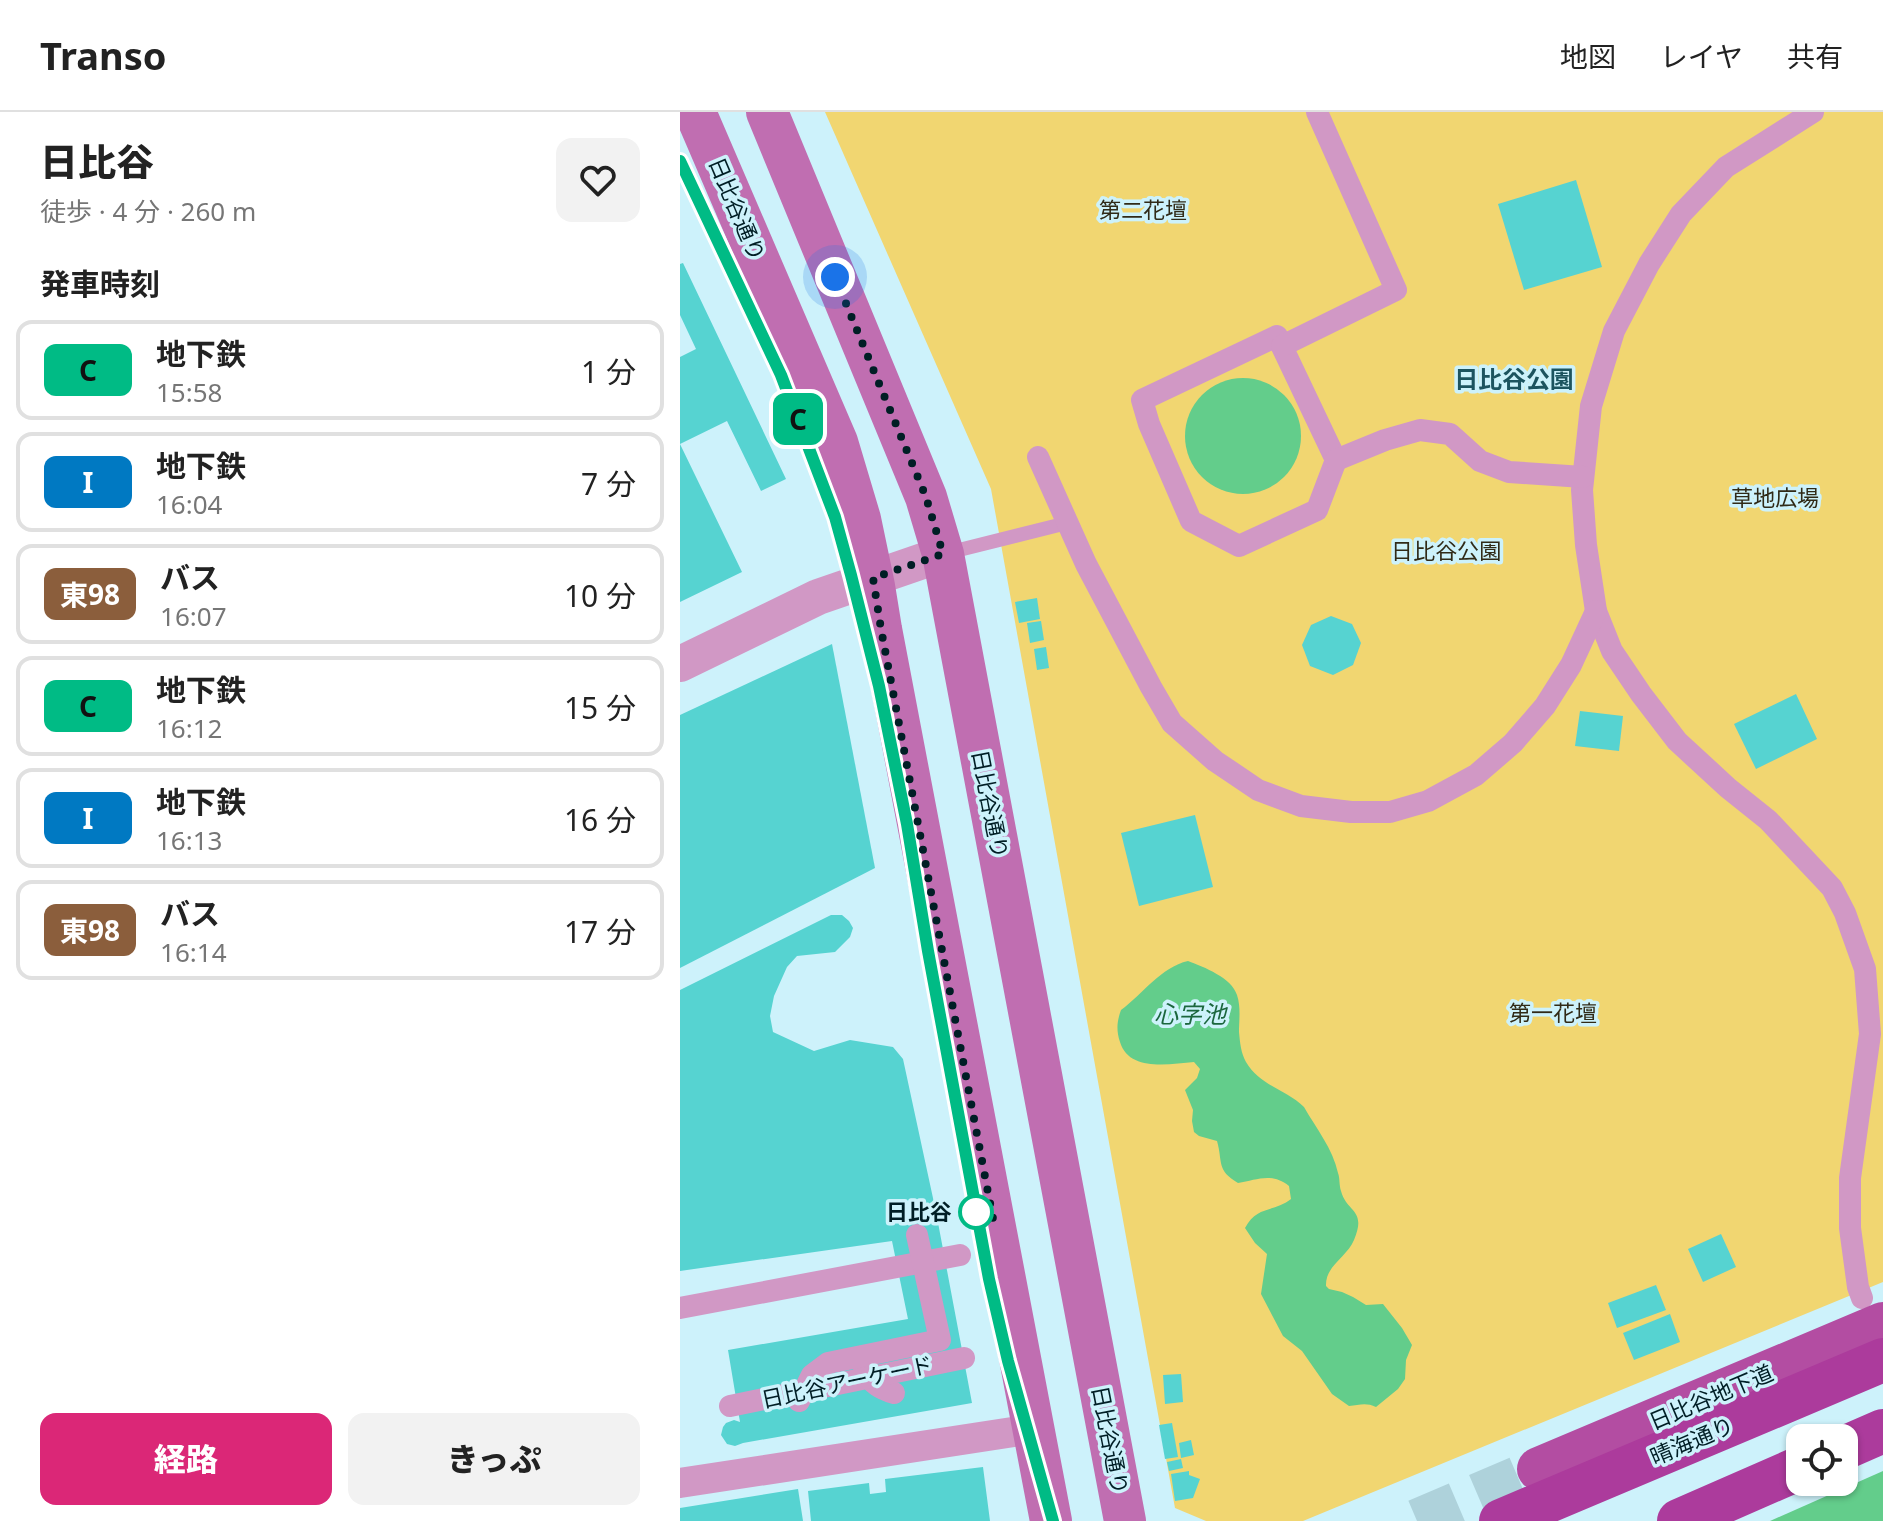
<!DOCTYPE html>
<html lang="ja">
<head>
<meta charset="utf-8">
<style>
	:root { --surface:#fff; --page:#f2f2f2; --text:#222; --muted:#767676; --line:#e0e0e0; --accent:#db2777 }
	body { margin:0; font-family:"Noto Sans","Noto Sans JP",sans-serif; background:var(--page); color:var(--text); height:100vh; display:flex; flex-direction:column; font-size:30px; white-space:nowrap }
	* { box-sizing:border-box; margin:0 }
	p { font-size:26px; color:var(--muted) }
	.icon { flex:none; width:44px; height:44px; fill:none; stroke:currentColor; stroke-width:2; stroke-linecap:round; stroke-linejoin:round }
	.map { position:relative; flex:1; overflow:hidden }
	.details { display:flex; flex-direction:column; background:var(--surface); width:680px }
	.details>* { flex:none }
	.badge { padding:0 16px; border-radius:12px; font-size:28px; line-height:52px }
	.tools { position:absolute; left:1106px; top:1312px; display:grid; gap:16px }
	.tools a { display:grid; place-items:center; width:72px; height:72px; border-radius:16px; background:var(--surface); box-shadow:0 2px 6px #0004; font-size:40px }
	.you { position:absolute; width:40px; height:40px; margin:-20px; border:6px solid #fff; border-radius:50%; background:#1a73e8; box-shadow:0 0 0 12px #1a73e833 }
	.map>.badge { position:absolute; translate:-50% -50%; box-shadow:0 0 0 4px #fff }
	h2 { padding:0 40px; font-size:30px; line-height:72px }
	.round { display:grid; place-items:center; flex:none; width:84px; height:84px; border-radius:16px; background:var(--page) }
	.head { display:flex; align-items:center; justify-content:space-between; height:136px; padding:0 40px }
	h1 { font-size:38px; font-weight:800; line-height:60px }
	.cta { display:flex; gap:16px; margin-top:auto; padding:16px 40px }
	.cta a { flex:1; height:92px; border-radius:16px; background:var(--accent); color:#fff; font-size:32px; font-weight:800; line-height:92px; text-align:center }
	.cta a+a { background:var(--page); color:var(--text) }
	ul { padding:0; list-style:none }
	li { display:flex; align-items:center; gap:24px; height:100px; margin:0 16px 12px; padding:0 24px; border:4px solid var(--line); border-radius:16px }
	li div { flex:1 }
	li b { display:block; font-size:30px }
	li em { font-style:normal }
	li .badge { min-width:88px; font-weight:700; text-align:center }
	header { display:flex; align-items:center; gap:48px; box-sizing:border-box; height:112px; padding:0 40px; background:var(--surface); border-bottom:2px solid var(--line) }
	header strong { font-size:38px }
	nav { display:flex; gap:44px; margin-inline-start:auto; font-size:28px }
	main { display:flex; flex:1; min-height:0 }
	.map>svg:first-child { display:block }
</style>
</head>
<body>
<header>
<strong>Transo</strong>
<nav><a>地図</a><a>レイヤ</a><a>共有</a></nav>
</header>
<main>
<section class="details">
<div class="head"><div><h1>日比谷</h1><p>徒歩 · 4 分 · 260 m</p></div><a class="round"><svg class="icon" aria-label="heart" viewBox="0 0 24 24"><path d="M12 20l-8-8c-3-5 5-10 8-4 3-6 11-1 8 4z"/></svg></a></div>
<h2>発車時刻</h2>
<ul>
<li><span class="badge" style="background:#00bb85;color:#111">C</span><div><b>地下鉄</b><p>15:58</p></div><em>1 分</em></li>
<li><span class="badge" style="background:#0079c2;color:#fff">I</span><div><b>地下鉄</b><p>16:04</p></div><em>7 分</em></li>
<li><span class="badge" style="background:#8b5e3c;color:#fff">東98</span><div><b>バス</b><p>16:07</p></div><em>10 分</em></li>
<li><span class="badge" style="background:#00bb85;color:#111">C</span><div><b>地下鉄</b><p>16:12</p></div><em>15 分</em></li>
<li><span class="badge" style="background:#0079c2;color:#fff">I</span><div><b>地下鉄</b><p>16:13</p></div><em>16 分</em></li>
<li><span class="badge" style="background:#8b5e3c;color:#fff">東98</span><div><b>バス</b><p>16:14</p></div><em>17 分</em></li>
</ul>
<div class="cta"><a>経路</a><a>きっぷ</a></div>
</section>
<div class="map">
<svg width="1203" height="1409" viewBox="0 0 1203 1409">
	<rect width="100%" height="100%" fill="#cdf2fb"/>
	<polygon fill="#f1d671" points="145,0 1203,0 1203,1170 623,1409 526,1409 495,1396 311,377"/>
	<g fill="#63cd8b">
		<circle cx="563" cy="324" r="58"/>
		<path d="M508,849C524,855 552,866 557,883C561,895 559,909 559,920C560,931 561,941 566,950C580,974 606,977 624,995C636,1016 653,1037 658,1061C660,1066 659,1073 661,1079C667,1101 687,1097 674,1128C667,1145 645,1154 646,1174L649,1177L662,1180L673,1185L686,1193L703,1192L722,1216L732,1233L726,1248L725,1267L718,1277L696,1295C686,1290 679,1293 669,1294L652,1282L622,1239L603,1224L581,1182L587,1142L575,1131L565,1116C577,1093 593,1101 611,1087L609,1074C591,1060 577,1068 558,1071C536,1058 543,1050 537,1029L519,1024L514,1020L512,1009L513,998L505,978L517,966L520,957L514,950C489,952 449,960 440,930C436,918 437,909 441,898C463,882 481,855 508,849Z"/>
		<polygon points="1203,1359 1203,1409 1090,1409"/>
	</g>
	<g fill="#56d3d1">
		<polygon points="896,68 922,155 844,178 818,92"/>
		<polygon points="3,151 106,367 81,379 47,309 0,332 62,460 0,490 0,245 16,237 0,203 0,152"/>
		<polygon points="357,486 360,507 339,511 335,490"/>
		<polygon points="651,504 672,512 681,531 673,553 653,563 630,554 622,533 631,513"/>
		<polygon points="361,509 364,528 350,531 347,511"/>
		<polygon points="152,532 195,756 0,856 0,603"/>
		<polygon points="366,535 369,556 357,558 354,537"/>
		<polygon points="1116,582 1137,627 1076,657 1054,612"/>
		<polygon points="900,599 943,604 939,639 895,634"/>
		<polygon points="515,703 533,775 459,794 441,721"/>
		<polygon points="151,803 162,803 169,809 173,816 170,825 155,840 117,844 107,855 94,884 90,904 93,920 134,939 170,928 213,935 223,947 256,1100 292,1291 63,1331 55,1334 47,1332 41,1323 43,1315 46,1311 54,1308 60,1310 48,1238 228,1207 212,1129 0,1159 0,878"/>
		<polygon points="1041,1122 1056,1155 1023,1170 1008,1137"/>
		<polygon points="976,1173 986,1198 937,1216 928,1191"/>
		<polygon points="990,1202 1000,1230 954,1248 943,1221"/>
		<polygon points="501,1262 503,1290 485,1292 483,1263"/>
		<polygon points="492,1311 498,1345 485,1347 479,1313"/>
		<polygon points="511,1328 514,1343 501,1346 499,1331"/>
		<polygon points="501,1347 503,1356 489,1359 487,1350"/>
		<polygon points="303,1355 310,1409 131,1409 128,1379 189,1371 190,1382 206,1380 205,1367"/>
		<polygon points="509,1359 509,1363 520,1367 513,1386 495,1389 491,1362"/>
		<polygon points="118,1377 123,1409 0,1409 0,1396"/>
	</g>
	<g fill="none" stroke-linecap="round" stroke-linejoin="round">
		<polyline stroke="#aed2db" stroke-width="44" stroke-dasharray="44 22" stroke-linecap="butt" points="737,1409 859,1357"/>
		<polyline stroke="#d198c5" stroke-width="14" points="267,441 387,411"/>
		<g stroke="#d198c5" stroke-width="22">
			<polyline points="1133,0 1046,55 1001,102 969,152 934,219 911,294 902,378 906,433 916,499 932,539 961,582 997,629 1048,676 1088,708 1152,776 1165,801 1185,857 1190,922 1170,1066 1170,1116 1178,1175 1182,1186"/>
			<polygon points="597,224 656,348 637,398 559,434 511,409 469,312 462,288"/>
			<polyline points="602,234 716,178 637,0"/>
			<polyline points="358,345 406,452 471,575 492,611 535,649 578,678 621,694 671,700 710,700 748,689 796,663 833,631 865,594 891,553 916,499"/>
			<polyline points="656,348 705,328 740,318 770,322 800,349 829,360 903,365"/>
			<polyline points="0,1196 280,1143"/>
			<path d="M184,1259C192,1272 201,1277 214,1281"/>
			<polyline points="119,1289 132,1263 148,1251 260,1228 237,1123"/>
			<polyline points="50,1294 284,1246"/>
		</g>
		<polyline stroke="#d198c5" stroke-width="30" points="0,1371 353,1317"/>
		<polyline stroke="#d198c5" stroke-width="36" points="0,552 138,485 263,442"/>
		<g stroke="#c06eb1" stroke-width="42">
			<polyline points="15,0 157,330 180,407 194,474 201,517 371,1409"/>
			<polyline points="87,0 246,385 263,442 445,1409"/>
		</g>
		<polyline stroke="#b34da2" stroke-width="44" points="859,1357 1203,1212"/>
		<g stroke="#ac3b9c" stroke-width="44">
			<polyline points="1164,1336 1203,1319"/>
			<polyline points="821,1409 1203,1248"/>
			<polyline points="999,1409 1120,1356"/>
		</g>
	</g>
	<g fill="none" stroke-linecap="round" stroke-linejoin="round">
		<defs>
			<polyline id="line" points="0,49 101,263 155,405 171,463 199,574 227,712 248,839 309,1167 328,1249 373,1409"/>
		</defs>
		<use href="#line" stroke="#fff" stroke-width="18"/>
		<use href="#line" stroke="#00bb85" stroke-width="12"/>
		<polyline stroke="#001e25" stroke-width="8" stroke-dasharray="0 14.4" points="155,165 246,385 263,442 193,466 201,517 314,1112 296,1100"/>
	</g>
	<circle fill="#fff" stroke="#00bb85" stroke-width="4" cx="296" cy="1100" r="16"/>
	<g text-anchor="middle" stroke-width="7" stroke-linejoin="round" paint-order="stroke">
		<g font-size="22" fill="#001e25" stroke="#cdf2fb">
			<text transform="translate(57 97) rotate(67)" y="8">日比谷通り</text>
			<text transform="translate(310 692) rotate(79)" y="8">日比谷通り</text>
			<text transform="translate(167 1270) rotate(-12)" y="8">日比谷アーケード</text>
			<text transform="translate(1031 1285) rotate(-23)" y="8">日比谷地下道</text>
			<text transform="translate(430 1328) rotate(79)" y="8">日比谷通り</text>
			<text transform="translate(1012 1329) rotate(-23)" y="8">晴海通り</text>
		</g>
		<g font-size="22" fill="#302a17" stroke="#cdf2fb">
			<text x="463" y="106">第二花壇</text>
			<text x="1095" y="394">草地広場</text>
			<text x="766" y="447">日比谷公園</text>
			<text x="873" y="909">第一花壇</text>
		</g>
		<g font-size="22" font-weight="bold" fill="#001e25" stroke="#cdf2fb" text-anchor="end">
			<text x="272" y="1108">日比谷</text>
		</g>
		<g font-size="24" font-weight="bold" fill="#1c545f" stroke="#cdf2fb">
			<text x="834" y="276">日比谷公園</text>
		</g>
		<g font-size="24" font-style="italic" fill="#1b673d" stroke="#cdf2fb">
			<text x="510" y="911">心字池</text>
		</g>
	</g>
</svg>
<div class="tools">
<a><svg class="icon" aria-label="locate" viewBox="0 0 24 24"><circle cx="12" cy="12" r="6"/><path d="M12 2v4M12 18v4M2 12h4M18 12h4"/></svg></a>
</div>
<div class="you" style="left:155px;top:165px"></div>
<b class="badge" style="left:118px;top:307px;background:#00bb85;color:#111">C</b>
</div>
</main>
</body>
</html>
